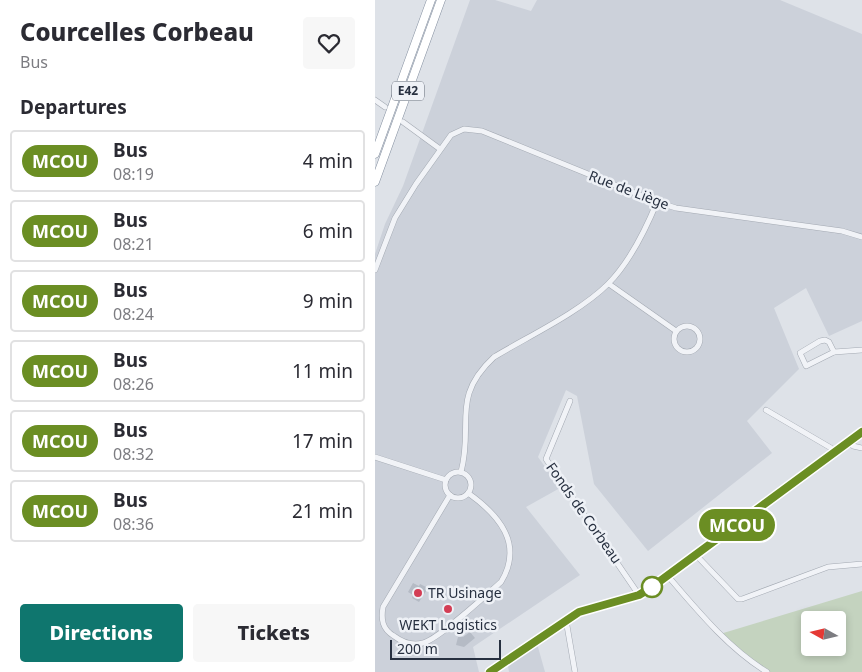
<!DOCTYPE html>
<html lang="en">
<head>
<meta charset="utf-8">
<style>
	:root { --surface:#fff; --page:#f7f7f7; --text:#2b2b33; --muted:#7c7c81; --line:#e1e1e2; --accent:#0f766e }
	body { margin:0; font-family:"Noto Sans",sans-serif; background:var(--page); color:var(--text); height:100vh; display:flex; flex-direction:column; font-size:19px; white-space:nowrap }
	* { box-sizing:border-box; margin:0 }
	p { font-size:16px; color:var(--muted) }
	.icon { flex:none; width:28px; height:28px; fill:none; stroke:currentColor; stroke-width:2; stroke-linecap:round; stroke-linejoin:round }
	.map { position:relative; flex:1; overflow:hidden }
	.sheet { display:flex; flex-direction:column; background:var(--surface); width:375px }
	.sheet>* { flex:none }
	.badge { padding:0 10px; border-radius:16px; font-size:18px; line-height:32px }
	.needle { width:32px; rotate:278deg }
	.controls { position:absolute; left:426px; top:611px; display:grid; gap:10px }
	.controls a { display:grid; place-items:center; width:45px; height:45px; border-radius:5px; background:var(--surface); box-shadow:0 2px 8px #0003; font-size:25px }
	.scale { position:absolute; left:15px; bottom:12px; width:111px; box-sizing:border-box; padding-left:5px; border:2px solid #273040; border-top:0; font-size:14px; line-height:18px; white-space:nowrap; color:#273040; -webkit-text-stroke:4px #eef1f6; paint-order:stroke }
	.map>.badge { position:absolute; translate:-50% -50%; box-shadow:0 0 0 2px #fff }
	h2 { padding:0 20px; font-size:19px; line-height:45px }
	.round { display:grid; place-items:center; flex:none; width:52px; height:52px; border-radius:5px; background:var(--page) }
	.overview { display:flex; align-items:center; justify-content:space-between; height:85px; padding:0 20px }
	h1 { font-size:24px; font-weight:800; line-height:38px }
	.button { display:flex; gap:10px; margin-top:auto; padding:10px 20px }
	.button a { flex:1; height:58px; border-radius:5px; background:var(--accent); color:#fff; font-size:20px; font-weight:800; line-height:58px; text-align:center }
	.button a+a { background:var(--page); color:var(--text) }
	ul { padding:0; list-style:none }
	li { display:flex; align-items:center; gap:15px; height:62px; margin:0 10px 8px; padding:0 10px; border:2px solid var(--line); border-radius:5px }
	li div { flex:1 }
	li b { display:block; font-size:19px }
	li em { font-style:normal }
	li .badge { min-width:55px; font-weight:700; text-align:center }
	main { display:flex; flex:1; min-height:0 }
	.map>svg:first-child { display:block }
</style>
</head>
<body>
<main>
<section class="sheet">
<div class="overview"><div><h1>Courcelles Corbeau</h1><p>Bus</p></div><a class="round"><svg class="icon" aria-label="heart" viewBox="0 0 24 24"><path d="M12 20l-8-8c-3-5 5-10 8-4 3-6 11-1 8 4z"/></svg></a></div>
<h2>Departures</h2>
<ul>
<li><span class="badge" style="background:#6b8e23;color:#fff">MCOU</span><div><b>Bus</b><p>08:19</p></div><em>4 min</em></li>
<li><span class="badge" style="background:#6b8e23;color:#fff">MCOU</span><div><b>Bus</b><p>08:21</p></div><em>6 min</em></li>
<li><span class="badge" style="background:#6b8e23;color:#fff">MCOU</span><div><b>Bus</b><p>08:24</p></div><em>9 min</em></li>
<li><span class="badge" style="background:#6b8e23;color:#fff">MCOU</span><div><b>Bus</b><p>08:26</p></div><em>11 min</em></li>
<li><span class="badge" style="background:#6b8e23;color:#fff">MCOU</span><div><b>Bus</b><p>08:32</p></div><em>17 min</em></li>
<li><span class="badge" style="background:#6b8e23;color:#fff">MCOU</span><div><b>Bus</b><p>08:36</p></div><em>21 min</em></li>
</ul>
<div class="button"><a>Directions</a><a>Tickets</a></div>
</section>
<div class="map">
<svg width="487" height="672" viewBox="0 0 487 672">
	<rect width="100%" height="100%" fill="#dee2e8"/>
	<g fill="#ccd1da">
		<polygon points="95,0 120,0 156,11 162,0 405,0 487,34 487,321 454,336 431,288 399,308 424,369 372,421 397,453 273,551 219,484 202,396 191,390 163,457 185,488 151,507 205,575 98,647 104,672 0,672 0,254 10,224 28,186"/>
		<polygon points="161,640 170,672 134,672 132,660"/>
	</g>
	<path fill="#c4d3bf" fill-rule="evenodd" d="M487,591V672H392L345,634ZM435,620H462V648H435Z"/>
	<g fill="#b5bbc5">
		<polygon points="38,583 44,586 45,584 53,588 44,602 37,598 38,595 33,592"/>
		<polygon points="95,632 100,638 89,647 81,645 83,637 88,637"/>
	</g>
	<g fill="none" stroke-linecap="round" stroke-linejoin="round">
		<defs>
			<g id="minor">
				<polyline points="0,100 10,107"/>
				<polyline points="28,122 65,149"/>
				<polyline points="0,270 20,218 41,184 76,135 89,129 107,131 282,202 301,208 467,231 487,237"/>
				<polyline points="234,284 301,331"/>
				<circle cx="312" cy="339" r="13"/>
				<polygon points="450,340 454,342 459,352 431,366 425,353 445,341"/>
				<polyline points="459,352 487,350"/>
				<polyline points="195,401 171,459 264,595"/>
				<polyline points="391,410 456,448 460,452"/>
				<polyline points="474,442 478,446 487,448"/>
				<polyline points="0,457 71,480"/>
				<path d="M86,472C99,423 75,398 119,357C154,336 205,312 233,284C255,262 270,231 282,202"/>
				<circle cx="83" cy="485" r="13"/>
				<path d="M75,495L8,607C6,619 7,629 19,636C27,642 37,646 48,643C64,639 111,595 126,582C149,544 124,515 93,493"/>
				<polyline points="321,555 363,599 367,599 453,567 487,564"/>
				<path d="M292,575C322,610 353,648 392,672"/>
				<polyline points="191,620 200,672"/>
				<polyline points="115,672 204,612 264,595 277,587 487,432"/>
			</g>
			<g id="highway">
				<polyline points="0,154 56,0"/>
				<polyline points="0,182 66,0"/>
			</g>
		</defs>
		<use href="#minor" stroke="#a3a9b2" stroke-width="6"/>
		<use href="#highway" stroke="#8590a0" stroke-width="9"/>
		<use href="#minor" stroke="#f1f3f7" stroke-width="5"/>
		<use href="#highway" stroke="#fff" stroke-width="8"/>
	</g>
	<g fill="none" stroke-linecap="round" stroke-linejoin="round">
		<defs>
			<polyline id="line" points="115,672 204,612 264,595 277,587 487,432"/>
		</defs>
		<use href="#line" stroke="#fff" stroke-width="11"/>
		<use href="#line" stroke="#6b8e23" stroke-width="8"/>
	</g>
	<circle fill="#fff" stroke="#6b8e23" stroke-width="2.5" cx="277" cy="587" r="10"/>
	<g fill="#d33e55" stroke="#eef1f6" stroke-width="2">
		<circle cx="43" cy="593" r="5"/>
		<circle cx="73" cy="609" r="5"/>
	</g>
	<g text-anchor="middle" stroke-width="5" stroke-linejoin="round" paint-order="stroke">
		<rect fill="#eef1f6" stroke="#636a77" stroke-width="1" x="17" y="81.5" width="32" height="19" rx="4"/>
		<g font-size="12" font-weight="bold" fill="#273040">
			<text x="33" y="95">E42</text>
		</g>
		<g font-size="14" fill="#273040" stroke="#eef1f6">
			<text transform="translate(254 190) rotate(21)" y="5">Rue de Liège</text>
			<text transform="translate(209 513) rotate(55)" y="5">Fonds de Corbeau</text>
		</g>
		<g font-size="14" fill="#273040" stroke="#eef1f6" text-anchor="start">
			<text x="53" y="598">TR Usinage</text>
			<text x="73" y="630" text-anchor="middle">WEKT Logistics</text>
		</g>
	</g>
</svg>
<div class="controls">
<a><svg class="needle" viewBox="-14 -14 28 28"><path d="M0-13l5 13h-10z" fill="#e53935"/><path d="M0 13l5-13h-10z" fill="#7c7c81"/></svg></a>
</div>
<div class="scale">200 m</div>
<b class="badge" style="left:362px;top:525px;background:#6b8e23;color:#fff">MCOU</b>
</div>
</main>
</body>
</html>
